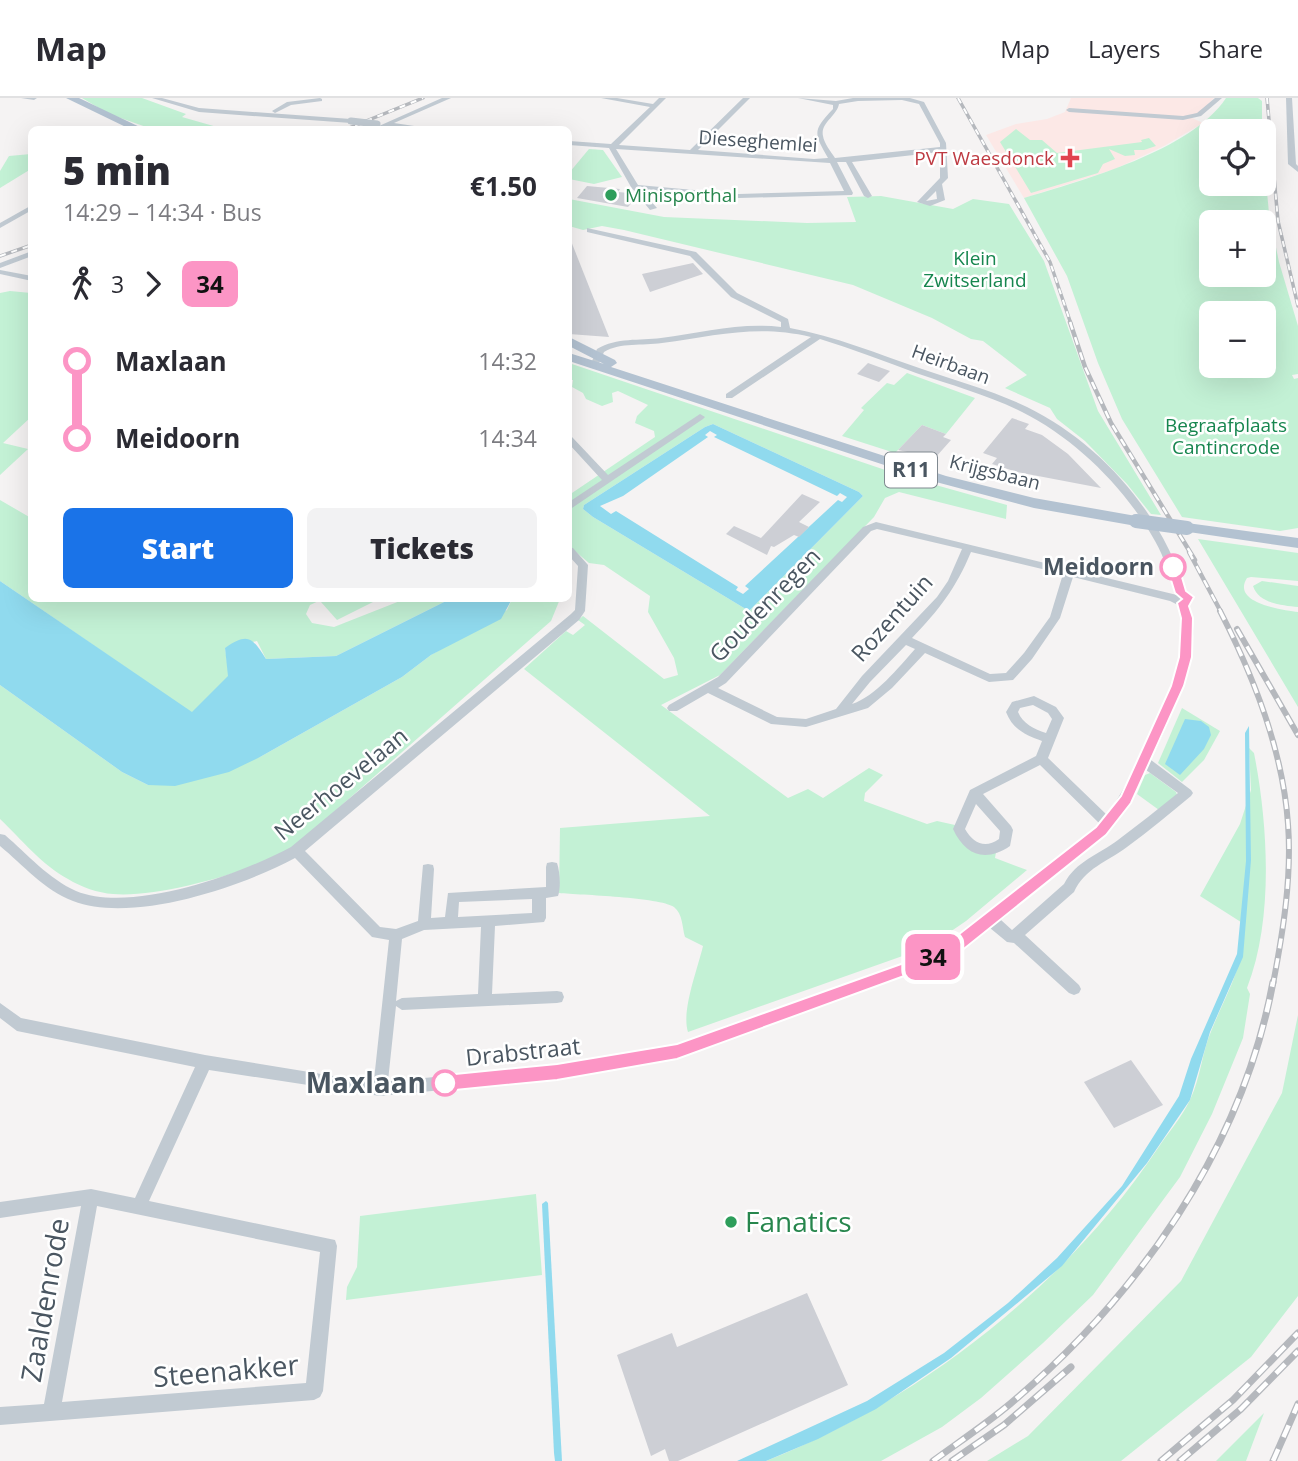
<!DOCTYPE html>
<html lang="en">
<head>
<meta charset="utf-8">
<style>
	:root { --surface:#fff; --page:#f2f2f3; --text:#2b2b33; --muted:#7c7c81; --line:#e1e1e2; --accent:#1a73e8 }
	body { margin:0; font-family:"Open Sans",sans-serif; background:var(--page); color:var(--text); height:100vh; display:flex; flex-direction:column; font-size:26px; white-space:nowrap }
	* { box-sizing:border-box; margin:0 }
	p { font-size:23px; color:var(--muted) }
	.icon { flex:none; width:38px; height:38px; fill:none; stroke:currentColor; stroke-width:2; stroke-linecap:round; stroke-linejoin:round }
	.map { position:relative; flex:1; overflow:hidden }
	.side { position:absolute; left:28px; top:28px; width:544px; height:476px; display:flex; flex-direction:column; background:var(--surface); border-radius:10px; box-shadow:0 7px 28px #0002 }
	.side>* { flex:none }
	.badge { padding:0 14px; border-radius:10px; font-size:24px; line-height:46px }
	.tools { position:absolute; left:1199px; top:21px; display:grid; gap:14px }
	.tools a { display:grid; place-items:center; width:77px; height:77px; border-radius:10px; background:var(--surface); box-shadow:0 7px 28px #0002; font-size:35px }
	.map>.badge { position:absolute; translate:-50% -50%; box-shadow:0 0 0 4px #fff }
	.legs { display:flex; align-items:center; gap:10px; height:77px; padding:0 35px; font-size:23px }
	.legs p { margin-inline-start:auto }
	.summary { display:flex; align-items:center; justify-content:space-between; height:119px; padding:0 35px }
	h1 { font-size:38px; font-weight:800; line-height:52px }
	.cta { display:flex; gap:14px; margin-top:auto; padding:14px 35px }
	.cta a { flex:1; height:80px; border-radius:10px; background:var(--accent); color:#fff; font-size:28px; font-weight:800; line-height:80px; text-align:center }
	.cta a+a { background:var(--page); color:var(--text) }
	ul { padding:0 35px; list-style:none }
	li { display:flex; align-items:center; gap:24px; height:77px; font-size:26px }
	li i { display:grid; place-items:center; width:10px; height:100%; margin:0 9px; background:currentColor }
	li i::after { content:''; width:18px; height:18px; margin:-9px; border:5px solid; border-radius:50%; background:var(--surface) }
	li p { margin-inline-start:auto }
	li:first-child i { background:linear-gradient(#0000 50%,currentColor 0) }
	li:last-child i { background:linear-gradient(currentColor 50%,#0000 0) }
	header { display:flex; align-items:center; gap:42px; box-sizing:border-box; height:98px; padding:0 35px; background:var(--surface); border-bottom:2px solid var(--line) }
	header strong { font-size:33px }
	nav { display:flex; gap:38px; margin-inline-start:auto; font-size:24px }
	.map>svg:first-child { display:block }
</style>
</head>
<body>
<header>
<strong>Map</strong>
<nav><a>Map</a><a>Layers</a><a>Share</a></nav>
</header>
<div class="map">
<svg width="1298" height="1363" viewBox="0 0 1298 1363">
	<rect width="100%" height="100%" fill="#f5f3f3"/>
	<polygon fill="#fce8e6" points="1071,0 1214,0 1202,13 1190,19 1203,25 1164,48 1115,71 1024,100 986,37 1016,26 1047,21 1065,14"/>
	<g fill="#c3f1d5" fill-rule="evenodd">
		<polygon points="82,0 142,0 186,16 182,19 224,31 152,31 109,16"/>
		<path d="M1226,0H1258L1262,3V33H1211V86H1264V63L1269,115L1279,164L1298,228V276L1292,277L1294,281L1298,280V430L1280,433L1182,419L1122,321L1098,265L1067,178L1024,100C1083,82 1191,53 1226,0ZM1211,124H1264V177H1211ZM1211,215H1264V268H1211Z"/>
		<polygon points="1016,31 1030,42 1042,42 1057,55 1142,44 1141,42 1149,40 1156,48 1144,52 1134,52 1135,57 1125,58 1109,51 1115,61 1103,66 1098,75 1031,95 1000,44"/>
		<polygon points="589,51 603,52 622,79 594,86 569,81 569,75"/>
		<polygon points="31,56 31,71 0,90 0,73 9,58"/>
		<polygon points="881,98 953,111 973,101 1009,106 1044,163 1098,313 1161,417 1151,416 1127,386 1085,343 1057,321 1050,310 1005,290 1027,277 983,243 971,241 932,220 853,187 624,132 602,128 583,132 569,128 569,101 664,119 807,125 856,124 847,99"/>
		<polygon points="10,193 31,195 31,319 3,345 28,351 0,377 0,195"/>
		<path d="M569,265L900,377L1007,407L1006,421L899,394L885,400L874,419L720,577L661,607L788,700L808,691L823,700L869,670L883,677L865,695L864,703L927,726L937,723L955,727L958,738L996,754L995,760L1027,772L966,823L928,849L688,934C681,913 698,870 703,848L685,839C682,829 683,816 674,809C659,799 581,797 559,795L560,730L710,718L524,571L566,533L573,537L585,527L578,522L583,518L664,581L678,577L674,560L648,514L650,498L604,467L589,465L569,448V397L655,339L654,333L635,325L637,318L648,307L618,293L612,295L613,304L602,308L586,301L583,295L572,289L573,282H569ZM713,326L859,394L863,398L749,513L593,419L583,411L584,407L705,329Z"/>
		<polygon points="907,275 975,300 946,336 922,327 895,355 842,338 864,312 861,310 887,285 894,287"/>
		<polygon points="0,402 31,420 32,500 323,501 310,507 306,516 312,525 334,529 405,501 450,501 336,558 266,561 257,543 225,550 229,578 192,615 0,483"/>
		<path d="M1198,441L1298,455V483L1251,479L1247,480C1231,505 1282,512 1298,514V609Z"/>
		<path d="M1262,483L1298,488V509C1282,507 1259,506 1253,488Z"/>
		<polygon points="329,500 376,500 377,502 337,522 321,504"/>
		<path d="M512,501H560L551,523L318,728C307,737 296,749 284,755C246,775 157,800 113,796C98,795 81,789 68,781C42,767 21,741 0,721V587L122,674L148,687L260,659L402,579L431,557L507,512Z"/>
		<polygon points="1182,610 1220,633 1204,662 1182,684 1158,665"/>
		<path d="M1249,650L1254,655C1268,726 1274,821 1247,890L1250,896L1243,940L1212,1016L1180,1079L1093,1197L1043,1245L981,1300L942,1329L881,1363H766C919,1303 1067,1187 1158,1050C1168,1035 1182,1019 1190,1002C1201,979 1202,953 1212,931C1228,892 1244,869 1244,826L1200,798L1240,726L1251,692Z"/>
		<polygon points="1150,675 1176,694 1177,697 1159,712 1137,696 1145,677"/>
		<polygon points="1298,917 1298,1198 1251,1259 1121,1363 987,1363 1028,1338 1181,1183 1282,995"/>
		<polygon points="536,1096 542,1177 346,1202 347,1189 357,1169 360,1118"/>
		<polygon points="1264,1315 1246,1363 1216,1363"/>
	</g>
	<g fill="#90daee" fill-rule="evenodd">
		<path d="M713,326L859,394L863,398L749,513L593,419L583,411L584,407L705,329ZM710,333L717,337L714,339L837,398L840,395L847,399L842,404L838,402L745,488L749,491L743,496L736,492L738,489L616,413L611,416L600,408L623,398L708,339L705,337Z"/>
		<path d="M0,483L192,614L228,578L225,550C249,533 253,541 266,561L336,558L450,501H512L501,521L431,557L402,579L260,659L229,674L175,688L148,687L122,674L0,587Z"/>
		<polygon points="1185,621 1201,623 1209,629 1211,637 1204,651 1180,677 1165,666"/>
		<polygon points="1249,628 1251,762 1243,859 1210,934 1190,1002 1147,1065 1062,1168 951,1260 876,1311 818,1341 766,1363 737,1363 867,1303 944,1255 1008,1205 1057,1160 1122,1088 1179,998 1191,961 1237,856 1246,763 1245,635"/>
		<polygon points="546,1103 548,1105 562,1363 555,1363 554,1355 542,1106"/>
	</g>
	<g fill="#cdcfd5">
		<polygon points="587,88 620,91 618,94 629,95 627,98 635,101 628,109 577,100"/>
		<polygon points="569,138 609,239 569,236"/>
		<polygon points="693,165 703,176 650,194 642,176"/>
		<polygon points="868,265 890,273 879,284 857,276"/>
		<polygon points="1012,320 1029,326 1025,331 1042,337 1068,356 1101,390 1017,374 992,366 997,360 983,355"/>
		<polygon points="922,327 946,336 943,339 951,342 935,360 898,352"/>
		<polygon points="802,396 820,404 799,424 809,429 799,439 794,437 774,449 771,448 767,457 726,436 734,428 761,440"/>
		<polygon points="1131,962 1163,1007 1114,1030 1084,984"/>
		<polygon points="807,1195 848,1287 678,1363 669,1363 665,1351 651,1358 617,1257 672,1235 677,1249"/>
	</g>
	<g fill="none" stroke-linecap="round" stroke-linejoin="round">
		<g fill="#c1cad2" fill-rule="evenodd">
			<polygon points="21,0 37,0 34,2"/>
			<polygon points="152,0 162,0 199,10 351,21 354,23 351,25 199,14"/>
			<polygon points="320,0 322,1 322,3 291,7 275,15 272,13 287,4"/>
			<polygon points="442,0 451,0 394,25 441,32 414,32 387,28 380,32 370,32"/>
			<path d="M601,0H617L653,6L659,0H666L619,47L690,52L743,0H750L698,52L814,61L828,60C814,35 812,33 833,11V7L798,0L836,3L853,0H910L924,4L946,45L948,80L942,86L945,102L930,108L917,104L940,80V54L852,64L872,98L868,100L864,98L846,64H837L853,95L852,97L739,100L641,92L657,110L650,112L631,89L609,50L569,47V43L611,46L650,9ZM902,2L919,6L940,45V49L835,60C831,54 824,45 823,38C820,25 837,18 839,6L858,3ZM616,51L830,65L844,93L739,96L638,87ZM936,93L937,101L926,103Z"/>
			<polygon points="1215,0 1222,0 1201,18 1183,22 1069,14 1066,12 1069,10 1183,18 1197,15"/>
			<polygon points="1286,0 1292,0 1296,66 1298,68 1298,74 1288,66"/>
			<polygon points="32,107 32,112 0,130 0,125"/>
			<path d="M587,130L696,154L737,195L788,221L790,230C835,238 878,256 922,271C957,283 994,293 1027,309C1101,345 1163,417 1186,495L1185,498H1178C1219,520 1166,631 1151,662L1191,692L1193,695L1191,698C1170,715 1149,733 1127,749C1107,764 1085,770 1074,794L1025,837L1079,887L1081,891L1079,895L1074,897L1069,895L1014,845L1007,844L990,830L961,850L925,870L677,960L557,981L380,998L209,972L149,1103L335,1142L337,1148L323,1293L320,1299L314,1302L0,1327V1309L44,1306L81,1108L0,1120V1104L91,1091L135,1100L195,969L17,933L0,920V905L21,920L205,957L358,982H374L389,842L372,839L295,760C241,789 132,826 73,803C44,792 23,767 0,748V736L5,737C27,756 49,781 76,793C131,816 241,776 291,749L571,516L575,512L578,468L569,458V449L573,450L588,467L585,513L579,522L305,753L380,829L396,831L418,823L423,767L428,766L433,767L434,771L431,820L445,819L448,795L546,789V769L547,765L552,764L557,765C560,774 561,790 558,798L546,800V820L544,824L495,828L492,896L557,893L562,894L564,899L562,904L557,905L402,912L396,908L388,983H394L557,967L677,946L915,861L951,841L985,818L1100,726L1040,667L983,696L1011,728L1013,732L1010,748C985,765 965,757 953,731L970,692L1036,658L1042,643C1026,637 1013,632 1006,614L1012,604L1034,598L1056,609L1064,620L1048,660L1107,717C1134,679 1189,568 1184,522C1183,518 1180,512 1178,507L1170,503L1073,479L1060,520L1032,561L1013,582L989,584L925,555L892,590L868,610L806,629L771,626L708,595L677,613H669L667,610L669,607L718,579L863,429L876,424L1177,497C1169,479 1165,460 1155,443C1125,390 1076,341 1022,314C988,297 951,287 916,275C884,263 852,251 820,241L732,300H726V296L811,239C757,226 715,238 662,245C642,248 621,244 604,254L597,270H591L590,268L597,251C617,239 639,243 661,240C702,235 740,224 781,229V224L731,199L690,158L587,134ZM877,431L962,451L948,483L937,499L862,578L836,611L806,621L777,619L718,590L726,585L871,433ZM971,454L1063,476L1050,519L1024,555L1006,575L990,576L912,540C939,512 956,490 971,454ZM906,547L915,551C899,569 875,599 852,606L870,584ZM1033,607L1048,615L1052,621L1046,635C1034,631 1023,626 1018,614L1020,610ZM1146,672L1178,695C1158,711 1138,727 1118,742C1098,757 1076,763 1064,786L1012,832L1001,822L1107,736L1123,714ZM976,706L1000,733L999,741C985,751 973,745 965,731ZM532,801V815L458,819L459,804ZM481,829L478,896L402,900L396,903L402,841L424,832ZM97,1108L320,1154L306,1285L62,1304Z"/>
			<polygon points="32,153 32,158 0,170 0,165"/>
			<polygon points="0,172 32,178 32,183 0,176"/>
			<polygon points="700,316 705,319 703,321 569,412 569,404 602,382 569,346 569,338 572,339 608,377"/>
		</g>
		<g fill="#b3c2d1" fill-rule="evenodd">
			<polygon points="66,0 79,0 146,32 132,32"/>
			<polygon points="569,239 615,262 617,265 611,269 946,378 1034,400 1136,418 1143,423 1136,428 1034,410 936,384 569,263 569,255 604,266 569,248"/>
			<polygon points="1187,425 1298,440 1298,450 1182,433 1180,430"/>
		</g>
		<defs>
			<g id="rail-far3">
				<polyline points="958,0 1050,164 1071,226"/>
				<polyline points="1267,0 1278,123 1298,208"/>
				<polyline points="344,32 423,0"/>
				<polyline points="0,158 32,147"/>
			</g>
			<g id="rail-far2">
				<polyline points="1070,224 1085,269 1111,325 1195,462"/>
				<polyline points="1189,454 1221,514"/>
			</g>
			<g id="rail-far1">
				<path d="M1220,513C1253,577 1283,653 1288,726C1292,779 1283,834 1273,886"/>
				<polyline points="1237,531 1298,637"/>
			</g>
			<g id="rail">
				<path d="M933,1363C959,1344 986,1326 1010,1306C1138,1198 1242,1051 1273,884"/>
				<polyline points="952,1363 1004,1327 1071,1269"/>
				<polyline points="1161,1363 1233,1302 1298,1235"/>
				<polyline points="1180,1363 1241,1311 1298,1253"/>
				<polyline points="1273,1363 1298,1306"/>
			</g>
		</defs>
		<use href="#rail-far3" stroke="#b5b8bd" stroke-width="3.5"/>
		<use href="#rail-far2" stroke="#b5b8bd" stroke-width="4.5"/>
		<use href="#rail-far1" stroke="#b5b8bd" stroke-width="6"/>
		<use href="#rail" stroke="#b5b8bd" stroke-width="7"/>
		<use href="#rail-far3" stroke="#fff" stroke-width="2" stroke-dasharray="6" stroke-linecap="butt"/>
		<use href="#rail-far2" stroke="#fff" stroke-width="2.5" stroke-dasharray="8" stroke-linecap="butt"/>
		<use href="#rail-far1" stroke="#fff" stroke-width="3.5" stroke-dasharray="10" stroke-linecap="butt"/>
		<use href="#rail" stroke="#fff" stroke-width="4.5" stroke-dasharray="13" stroke-linecap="butt"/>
		<polyline stroke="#c1cad2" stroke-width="7" points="351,23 377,26"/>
		<polyline stroke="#b3c2d1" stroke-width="14" points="1136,423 1187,430"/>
	</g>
	<polygon fill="#fc95c5" stroke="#fff" stroke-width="2" points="1173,465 1179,469 1186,493 1194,499 1189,508 1193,520 1192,559 1184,588 1131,705 1106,737 960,854 926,870 677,961 557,982 445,993 440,991 437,985 440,980 445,977 557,966 677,946 915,861 949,844 1096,729 1121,698 1171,588 1179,559 1181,520 1177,505 1182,501 1175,495 1167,469"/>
	<path fill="#e0444e" stroke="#fff" stroke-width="2.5" d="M1066.5 49.5h7v7h7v7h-7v7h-7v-7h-7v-7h7z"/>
	<g fill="#2e9e5b" stroke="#fff" stroke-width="2.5">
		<circle cx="611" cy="97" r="7"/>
		<circle cx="731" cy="1124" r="7"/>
	</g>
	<g fill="#fff" stroke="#fc95c5" stroke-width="3.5">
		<circle cx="1173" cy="469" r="12"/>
		<circle cx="445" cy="985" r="12"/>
	</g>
	<g text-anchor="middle" stroke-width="5" stroke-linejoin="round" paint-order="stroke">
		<g font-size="19" fill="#4a5661" stroke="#fff">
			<text transform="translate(758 43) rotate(4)" y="7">Dieseghemlei</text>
			<text transform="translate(951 266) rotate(20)" y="7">Heirbaan</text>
			<text transform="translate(995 374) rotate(14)" y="7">Krijgsbaan</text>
		</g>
		<g font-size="19" fill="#be3a42" stroke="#fff" text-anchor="end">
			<text x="1054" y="67">PVT Waesdonck</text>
		</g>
		<g font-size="19" fill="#27864d" stroke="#fff" text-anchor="start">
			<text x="625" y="104">Minisporthal</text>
		</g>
		<g font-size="19" fill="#17864f" stroke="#fff">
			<text x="975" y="167">Klein<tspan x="975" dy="22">Zwitserland</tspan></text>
			<text x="1226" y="334">Begraafplaats<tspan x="1226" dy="22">Cantincrode</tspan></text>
		</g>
		<rect fill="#fff" stroke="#808990" stroke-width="2" x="885" y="354.5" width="52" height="35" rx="5"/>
		<g font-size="21" font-weight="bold" fill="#4a5661">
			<text x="911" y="379">R11</text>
		</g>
		<g font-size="23" font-weight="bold" fill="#4a5661" stroke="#fff" text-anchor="end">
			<text x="1154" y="477">Meidoorn</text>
		</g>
		<g font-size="23" fill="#4a5661" stroke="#fff">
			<text transform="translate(765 507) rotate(-46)" y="8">Goudenregen</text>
			<text transform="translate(892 520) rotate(-48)" y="8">Rozentuin</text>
			<text transform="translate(341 686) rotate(-39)" y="8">Neerhoevelaan</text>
			<text transform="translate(523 954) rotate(-6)" y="8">Drabstraat</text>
		</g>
		<g font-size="28" font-weight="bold" fill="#4a5661" stroke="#fff" text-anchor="end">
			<text x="426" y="995">Maxlaan</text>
		</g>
		<g font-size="28" fill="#27864d" stroke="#fff" text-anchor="start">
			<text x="745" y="1134">Fanatics</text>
		</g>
		<g font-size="28" fill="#4a5661" stroke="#fff">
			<text transform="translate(45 1202) rotate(-80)" y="10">Zaaldenrode</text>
			<text transform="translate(226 1273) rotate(-5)" y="10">Steenakker</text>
		</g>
	</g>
</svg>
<div class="tools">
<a><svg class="icon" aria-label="locate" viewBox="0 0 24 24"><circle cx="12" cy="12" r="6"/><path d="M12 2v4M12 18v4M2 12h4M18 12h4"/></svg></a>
<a>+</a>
<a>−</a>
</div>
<b class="badge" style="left:933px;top:859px;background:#fc95c5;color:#111">34</b>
<section class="side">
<div class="summary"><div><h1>5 min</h1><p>14:29 – 14:34 · Bus</p></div><b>€1.50</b></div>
<div class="legs"><svg class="icon" aria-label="walk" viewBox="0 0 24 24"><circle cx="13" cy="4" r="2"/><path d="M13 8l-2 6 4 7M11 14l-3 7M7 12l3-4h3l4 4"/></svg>3<svg class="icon" aria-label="forward" viewBox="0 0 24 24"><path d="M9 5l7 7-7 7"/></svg><b class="badge" style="background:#fc95c5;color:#111">34</b></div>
<ul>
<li><i style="color:#fc95c5"></i><b>Maxlaan</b><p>14:32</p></li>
<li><i style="color:#fc95c5"></i><b>Meidoorn</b><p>14:34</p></li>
</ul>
<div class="cta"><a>Start</a><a>Tickets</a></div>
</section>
</div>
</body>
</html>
